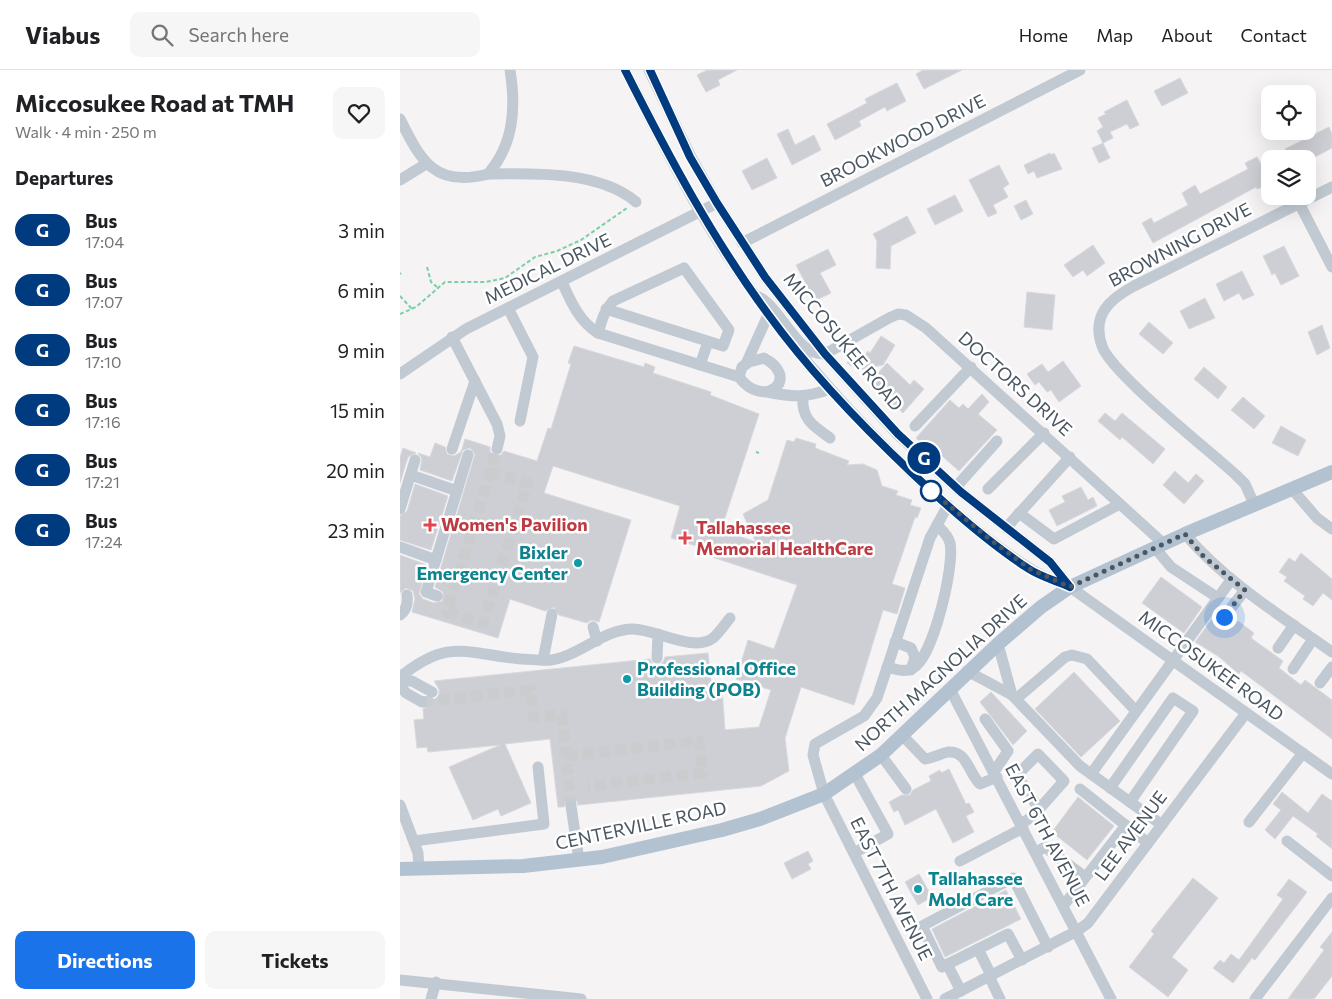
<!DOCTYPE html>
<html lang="en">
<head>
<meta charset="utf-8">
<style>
	:root { --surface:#fff; --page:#f6f6f6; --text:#202124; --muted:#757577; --line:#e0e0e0; --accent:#1a73e8 }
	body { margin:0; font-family:Commissioner,sans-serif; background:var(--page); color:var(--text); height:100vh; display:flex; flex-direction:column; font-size:19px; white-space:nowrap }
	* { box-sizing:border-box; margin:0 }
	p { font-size:16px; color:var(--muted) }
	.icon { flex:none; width:28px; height:28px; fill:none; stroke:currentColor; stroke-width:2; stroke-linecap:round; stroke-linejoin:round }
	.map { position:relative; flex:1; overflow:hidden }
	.sheet { display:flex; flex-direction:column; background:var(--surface); width:400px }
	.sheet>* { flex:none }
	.badge { padding:0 10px; border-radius:16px; font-size:18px; line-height:32px }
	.tools { position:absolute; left:861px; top:15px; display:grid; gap:10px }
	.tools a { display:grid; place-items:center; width:55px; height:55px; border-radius:10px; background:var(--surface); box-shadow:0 5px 20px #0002; font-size:25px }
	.you { position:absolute; width:25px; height:25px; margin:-12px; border:4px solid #fff; border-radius:50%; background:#1a73e8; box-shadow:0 0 0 8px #1a73e833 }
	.map>.badge { position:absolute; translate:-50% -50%; box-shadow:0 0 0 2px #fff }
	h2 { padding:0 15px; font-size:19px; line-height:45px }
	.round { display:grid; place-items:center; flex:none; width:52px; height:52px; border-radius:10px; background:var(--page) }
	.head { display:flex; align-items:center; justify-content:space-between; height:85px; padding:0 15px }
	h1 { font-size:24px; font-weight:700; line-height:38px }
	.primary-button { display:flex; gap:10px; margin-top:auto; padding:10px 15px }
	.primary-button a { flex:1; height:58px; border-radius:10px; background:var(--accent); color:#fff; font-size:20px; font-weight:700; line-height:58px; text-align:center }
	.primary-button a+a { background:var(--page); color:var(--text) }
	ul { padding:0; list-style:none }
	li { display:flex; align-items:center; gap:15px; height:60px; padding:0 15px }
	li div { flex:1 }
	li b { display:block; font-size:19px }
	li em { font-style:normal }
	li .badge { min-width:55px; font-weight:700; text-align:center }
	header { display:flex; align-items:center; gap:30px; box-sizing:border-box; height:70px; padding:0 25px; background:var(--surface); border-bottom:1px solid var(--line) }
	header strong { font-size:24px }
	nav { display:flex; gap:28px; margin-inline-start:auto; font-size:18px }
	.search { width:350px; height:45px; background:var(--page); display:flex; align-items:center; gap:12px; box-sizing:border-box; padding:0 18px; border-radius:10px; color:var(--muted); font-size:19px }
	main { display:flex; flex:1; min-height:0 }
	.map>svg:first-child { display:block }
</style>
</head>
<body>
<header>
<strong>Viabus</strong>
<div class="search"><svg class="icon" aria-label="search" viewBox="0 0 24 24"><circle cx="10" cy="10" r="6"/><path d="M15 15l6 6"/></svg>Search here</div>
<nav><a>Home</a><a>Map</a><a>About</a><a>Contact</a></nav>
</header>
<main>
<section class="sheet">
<div class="head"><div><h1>Miccosukee Road at TMH</h1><p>Walk · 4 min · 250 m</p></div><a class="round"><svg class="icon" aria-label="heart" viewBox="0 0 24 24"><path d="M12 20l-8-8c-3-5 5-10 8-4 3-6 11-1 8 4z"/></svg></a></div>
<h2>Departures</h2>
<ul>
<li><span class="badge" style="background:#003b80;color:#fff">G</span><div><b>Bus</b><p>17:04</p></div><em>3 min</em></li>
<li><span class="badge" style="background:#003b80;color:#fff">G</span><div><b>Bus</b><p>17:07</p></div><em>6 min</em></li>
<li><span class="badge" style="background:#003b80;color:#fff">G</span><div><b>Bus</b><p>17:10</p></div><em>9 min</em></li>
<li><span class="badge" style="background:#003b80;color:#fff">G</span><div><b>Bus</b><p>17:16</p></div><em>15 min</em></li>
<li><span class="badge" style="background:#003b80;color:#fff">G</span><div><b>Bus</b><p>17:21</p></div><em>20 min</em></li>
<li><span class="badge" style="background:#003b80;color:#fff">G</span><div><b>Bus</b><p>17:24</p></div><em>23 min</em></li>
</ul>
<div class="primary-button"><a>Directions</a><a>Tickets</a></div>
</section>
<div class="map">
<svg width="932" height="929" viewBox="0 0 932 929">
	<rect width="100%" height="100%" fill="#f5f3f3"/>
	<g fill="#cdcfd5" stroke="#d7d9de">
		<polygon points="307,0 337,0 318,10 320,15 306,22 297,5"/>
		<polygon points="523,0 562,0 524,19 516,4"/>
		<polygon points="780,8 788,23 762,36 754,21"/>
		<polygon points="497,13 506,31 487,41 485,37 459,51 461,56 435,70 427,54 467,33 465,29"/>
		<polygon points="727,30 739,55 730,59 727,54 710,62 713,68 703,73 697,61 703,57 698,48 706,44 704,42"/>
		<polygon points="929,57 932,64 932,78 911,89 871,89 886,82 885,79"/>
		<polygon points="388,59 395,75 414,65 421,80 392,95 377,64"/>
		<polygon points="703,73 710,88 699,93 692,78"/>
		<polygon points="650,83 651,85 654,83 662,99 637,108 634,101 628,104 624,95"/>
		<polygon points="857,87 861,94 870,89 870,104 863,108 867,115 857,119 856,117 753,173 742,153 751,148 754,153 788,135 782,123 795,115 800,124 848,99 845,93"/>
		<polygon points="367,88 377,108 352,120 342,101"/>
		<polygon points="599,95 609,114 603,118 608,127 593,135 597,143 588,147 569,110"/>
		<polygon points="555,125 563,141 535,155 527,139"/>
		<polygon points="626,130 633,144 621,150 614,136"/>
		<polygon points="507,146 516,163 491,176 490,199 476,198 477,171 473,164"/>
		<polygon points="693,175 705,193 687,206 683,200 673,207 664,195"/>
		<polygon points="884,176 899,206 881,215 875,203 872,205 863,186"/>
		<polygon points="428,179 436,195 420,203 431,223 415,231 396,195"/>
		<polygon points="842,201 854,225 843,230 839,223 824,231 816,214"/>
		<polygon points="627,222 655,225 652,260 624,257"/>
		<polygon points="805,228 815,248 789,259 780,241"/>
		<polygon points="749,252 773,273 763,284 739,264"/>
		<polygon points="922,255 930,278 917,285 908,262"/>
		<polygon points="481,266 495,275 483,295 458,300 447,293 456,279 465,285 468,281 470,283"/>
		<polygon points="174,276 244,297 245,293 255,297 253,303 311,322 310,325 359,344 321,460 356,472 343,444 368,430 387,370 394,372 396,368 416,374 415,378 449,391 447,395 463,394 477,400 482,416 498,421 496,425 512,430 510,435 521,438 517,448 515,447 492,514 505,518 497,544 483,540 454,635 401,617 385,668 389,701 361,716 178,735 177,731 170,729 166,730 164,737 158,737 150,669 105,674 131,733 101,746 98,739 73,750 49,697 100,675 28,682 27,677 17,678 14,650 24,649 23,639 29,635 29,629 35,629 39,625 39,619 34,611 250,589 253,594 257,595 263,592 265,587 308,583 312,619 322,618 325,660 359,657 371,620 336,609 348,570 374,579 397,515 312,487 309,480 271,468 280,436 153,396 144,423 231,450 199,552 191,550 187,553 159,545 154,537 145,541 110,529 98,568 12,542 15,529 13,521 6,518 0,523 0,485 27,495 19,524 23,529 34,533 42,531 43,522 35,517 75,384 70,378 63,380 52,411 20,400 22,389 18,383 30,387 35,373 45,377 47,384 54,386 61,382 65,369 90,377 90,382 95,386 100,386 104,381 137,391 148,358 151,359 171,294 168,293"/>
		<polygon points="663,291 681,316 659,332 651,320 647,322 639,312 635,315 627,304 642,294 648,302"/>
		<polygon points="487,293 510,315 514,310 524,319 503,343 469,313"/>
		<polygon points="804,297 827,317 818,329 794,309"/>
		<polygon points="582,324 589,332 578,344 597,360 559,401 541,385 538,388 516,368 550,330 559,338 563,334 568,339"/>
		<polygon points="843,327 865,346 854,359 831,340"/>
		<polygon points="705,343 715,351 722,343 765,379 753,394 722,367 720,370 698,351"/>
		<polygon points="881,356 906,370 898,386 872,373"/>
		<polygon points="3,378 16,383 8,387 0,413 0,387"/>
		<polygon points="775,401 788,413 796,404 804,411 784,434 763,415"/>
		<polygon points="15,414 48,426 31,480 0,470 0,446 7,441"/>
		<polygon points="681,417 688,430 693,427 697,436 657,456 649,440 665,432 662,426"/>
		<polygon points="901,483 932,509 932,530 923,523 913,536 903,529 905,526 884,511 887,507 879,502 889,488 895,492"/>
		<polygon points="761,507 802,537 784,563 742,533"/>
		<polygon points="815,545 820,553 827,554 833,558 838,551 854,563 851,568 883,591 879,598 901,615 905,610 932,630 932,669 841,601 839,604 818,586 795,572"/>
		<polygon points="674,602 720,651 681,687 635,639"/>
		<polygon points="591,622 627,661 613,675 580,632"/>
		<polygon points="549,699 566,734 569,733 574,742 566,746 574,762 553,773 536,739 505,755 498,740 494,742 489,732 502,725 510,725 513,720 531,711 529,706 540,700 541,703"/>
		<polygon points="882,722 908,743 922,724 932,731 932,779 916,766 918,764 893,746 875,769 865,760 881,740 873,734"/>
		<polygon points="678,727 714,756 687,790 652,762"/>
		<polygon points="408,781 413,791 408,794 411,799 392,809 384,793"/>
		<polygon points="519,804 532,827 518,835 505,812"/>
		<polygon points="793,808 818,828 772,887 788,900 768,927 729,897 754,864 751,861"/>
		<polygon points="889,809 907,822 855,890 852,888 833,913 813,898 820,890 824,893 831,884 839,890 883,829 877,825"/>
		<polygon points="606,820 621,849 545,887 532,859"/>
		<polygon points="932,862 932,906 914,929 888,929 924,880 920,877"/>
	</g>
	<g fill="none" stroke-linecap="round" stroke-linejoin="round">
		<g stroke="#caccce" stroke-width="11" stroke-dasharray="11 5.5" stroke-linecap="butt">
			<polyline points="89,402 128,413 83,553 47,542 97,379"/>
			<polyline points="22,632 131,620 133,647 162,645 171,736"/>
			<polyline points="166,686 299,671 303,703 188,716"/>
		</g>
		<g stroke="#7ad0a6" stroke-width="2" stroke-dasharray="4 2.5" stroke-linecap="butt">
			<polyline points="27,197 31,212 37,217"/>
			<polyline points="0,204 1,203"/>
			<polyline points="0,226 12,239"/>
			<polyline points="0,244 16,237 45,212 86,212 105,208 135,187 157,181 181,170 227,138"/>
			<polyline points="356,382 359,383"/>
		</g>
		<g stroke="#c1cad2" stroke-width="11">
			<path d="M225,0C257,62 287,124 325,182C379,264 443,338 515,406C550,439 588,472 629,498C641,507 657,511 670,517L932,704"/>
			<polyline points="249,0 291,87 317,133 365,207 425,284 498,365 561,422 650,492 669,516"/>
			<path d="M0,49C21,91 35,118 88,104C114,74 116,38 110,0"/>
			<path d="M88,104C133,103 200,101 236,132"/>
			<polyline points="0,110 26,94"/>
			<polyline points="899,133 932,197"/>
			<polyline points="342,173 680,0"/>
			<path d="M162,212C171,232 179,251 198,263L339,307C364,341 402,308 364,288L349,292L342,297L339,307"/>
			<path d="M359,227C383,240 396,286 425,284L489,248L498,244L506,245L526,258L764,474"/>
			<polyline points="108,238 133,287 120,351"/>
			<path d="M198,263C202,250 204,241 213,231L284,198L329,260L323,276L206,239"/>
			<polyline points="52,267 97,354 100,366 97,379"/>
			<polyline points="346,294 368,245"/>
			<polyline points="300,295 308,272"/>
			<polyline points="0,304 66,259 317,133"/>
			<path d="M367,322C393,327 405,328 430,319"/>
			<path d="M403,326C401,349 413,356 430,368"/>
			<polyline points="515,356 571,297"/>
			<polyline points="52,379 75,311"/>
			<polyline points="11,405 57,421"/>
			<polyline points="556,417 597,371"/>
			<polyline points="588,419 644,363"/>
			<polyline points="892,419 917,448 932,459"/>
			<path d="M854,434L845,414L836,405C810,381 711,303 702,276C691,245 710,229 734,216L932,117"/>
			<polyline points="0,439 15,390"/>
			<polyline points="619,443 654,469 720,434"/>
			<polyline points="606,458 670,387"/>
			<path d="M785,464C826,512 881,546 932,582"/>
			<polyline points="0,477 36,490"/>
			<polyline points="755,478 771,497 818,528"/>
			<polyline points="37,526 26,522 68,385"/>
			<path d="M0,545C7,540 8,533 7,525"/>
			<polyline points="824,547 845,520"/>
			<polyline points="193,557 197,571"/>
			<polyline points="495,572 511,578 515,587 511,600"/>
			<polyline points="598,574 612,625"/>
			<polyline points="878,578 894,555"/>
			<polyline points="257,588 258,564"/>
			<polyline points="143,590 152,544"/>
			<path d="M487,597C495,599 505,603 513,598C533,588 555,495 550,473C548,465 542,460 537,455"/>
			<polyline points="893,599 913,569"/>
			<polyline points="567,601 612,625 680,696 762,755"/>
			<path d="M0,607C50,567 66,584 121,589C131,589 141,591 151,590C179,586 204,559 233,559C255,559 294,583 313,568C319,563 325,554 330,548"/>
			<polyline points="0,611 12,611 32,622"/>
			<polyline points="920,613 932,597"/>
			<polyline points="0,616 6,623 22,632"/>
			<polyline points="550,619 711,929"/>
			<polyline points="616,629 665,587 672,585 687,589 736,641"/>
			<polyline points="585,649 608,681 594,702"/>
			<path d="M502,665L525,689C533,688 540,684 548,682C567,680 569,704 580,714L597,707"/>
			<polyline points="481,685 506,719"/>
			<polyline points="691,704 831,510"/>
			<polyline points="710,718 773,628 793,641 730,732"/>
			<polyline points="680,719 748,773"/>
			<polyline points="0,735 18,783 19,799"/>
			<polyline points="171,736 179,790"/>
			<polyline points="849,752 903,683"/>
			<polyline points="621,754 633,746 664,711 638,684 617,705 639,739"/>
			<polyline points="14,771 144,754 138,697"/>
			<polyline points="887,771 932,806"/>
			<polyline points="636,782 645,777 685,807"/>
			<polyline points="454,783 488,764 455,704"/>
			<polyline points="560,791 623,758"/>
			<polyline points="664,835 726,755"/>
			<polyline points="578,879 591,905"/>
			<polyline points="622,890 608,864 542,897 522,856 613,808 648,877"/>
			<polyline points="547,894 561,921"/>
			<polyline points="589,906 600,929"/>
			<polyline points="0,910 181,929"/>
			<polyline points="31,929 36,912"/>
			<polyline points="527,929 424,724 413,685 415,674 464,646 477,628 530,468 548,435"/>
			<polyline points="545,929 677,861 688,853 846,643"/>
			<polyline points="855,929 932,828"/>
		</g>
		<polyline stroke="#b3c2d1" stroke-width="14" points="0,799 123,796 202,787 322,760 360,749 424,724 481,685 598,574 641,537 670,517 785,464 932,402"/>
	</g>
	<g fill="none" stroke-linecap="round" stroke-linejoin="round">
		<defs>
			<path id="line" d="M225,0C268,85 312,168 368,244C410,302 460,354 512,403C548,437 587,472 629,499C641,507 657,511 670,517L650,492L561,422L498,364L425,284L365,207L317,133L290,87L250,0"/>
		</defs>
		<use href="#line" stroke="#fff" stroke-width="11"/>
		<use href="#line" stroke="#003b80" stroke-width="8"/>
		<polyline stroke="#4a5661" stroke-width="5" stroke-dasharray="0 9" points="531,421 528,418 587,467 630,499 670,517 785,464 804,487 845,520 824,547"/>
	</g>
	<circle fill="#fff" stroke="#003b80" stroke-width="2.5" cx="531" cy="421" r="10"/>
	<g fill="#e0444e" stroke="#fff" stroke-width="2">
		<path d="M27.5 447.5h5v5h5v5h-5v5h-5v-5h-5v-5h5z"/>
		<path d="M282.5 460.5h5v5h5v5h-5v5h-5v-5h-5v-5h5z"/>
	</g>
	<g fill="#0f9aa8" stroke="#fff" stroke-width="2">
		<circle cx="178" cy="493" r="5"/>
		<circle cx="227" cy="609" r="5"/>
		<circle cx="518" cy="819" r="5"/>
	</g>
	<g text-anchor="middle" stroke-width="5" stroke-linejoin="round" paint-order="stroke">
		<g font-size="18" fill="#4a5661" stroke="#fff">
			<text transform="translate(503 71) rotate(-27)" y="6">BROOKWOOD DRIVE</text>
			<text transform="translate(780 175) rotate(-28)" y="6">BROWNING DRIVE</text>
			<text transform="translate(148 199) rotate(-26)" y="6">MEDICAL DRIVE</text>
			<text transform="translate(443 272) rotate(50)" y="6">MICCOSUKEE ROAD</text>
			<text transform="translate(615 314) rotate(42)" y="6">DOCTORS DRIVE</text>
			<text transform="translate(811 596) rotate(36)" y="6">MICCOSUKEE ROAD</text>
			<text transform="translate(541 603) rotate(-42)" y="6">NORTH MAGNOLIA DRIVE</text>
			<text transform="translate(241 756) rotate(-12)" y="6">CENTERVILLE ROAD</text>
			<text transform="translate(647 765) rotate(62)" y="6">EAST 6TH AVENUE</text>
			<text transform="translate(731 766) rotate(-53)" y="6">LEE AVENUE</text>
			<text transform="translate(491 819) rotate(63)" y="6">EAST 7TH AVENUE</text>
		</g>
		<g font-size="18" font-weight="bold" fill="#be3a42" stroke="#fff" text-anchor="start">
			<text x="41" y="461">Women's Pavilion</text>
			<text x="296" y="464">Tallahassee<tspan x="296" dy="21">Memorial HealthCare</tspan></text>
		</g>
		<g font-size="18" font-weight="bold" fill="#0d838f" stroke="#fff" text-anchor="start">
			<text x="168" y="489" text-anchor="end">Bixler<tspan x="168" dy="21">Emergency Center</tspan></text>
			<text x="237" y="605">Professional Office<tspan x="237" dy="21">Building (POB)</tspan></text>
			<text x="528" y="815">Tallahassee<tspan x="528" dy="21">Mold Care</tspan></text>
		</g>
	</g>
</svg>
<div class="tools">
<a><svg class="icon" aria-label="locate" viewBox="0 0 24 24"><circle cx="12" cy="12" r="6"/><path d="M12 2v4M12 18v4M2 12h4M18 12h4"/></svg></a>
<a><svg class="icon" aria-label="layers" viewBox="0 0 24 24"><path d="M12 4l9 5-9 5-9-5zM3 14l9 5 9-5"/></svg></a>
</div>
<div class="you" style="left:824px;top:547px"></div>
<b class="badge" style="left:524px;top:388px;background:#003b80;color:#fff">G</b>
</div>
</main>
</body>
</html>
